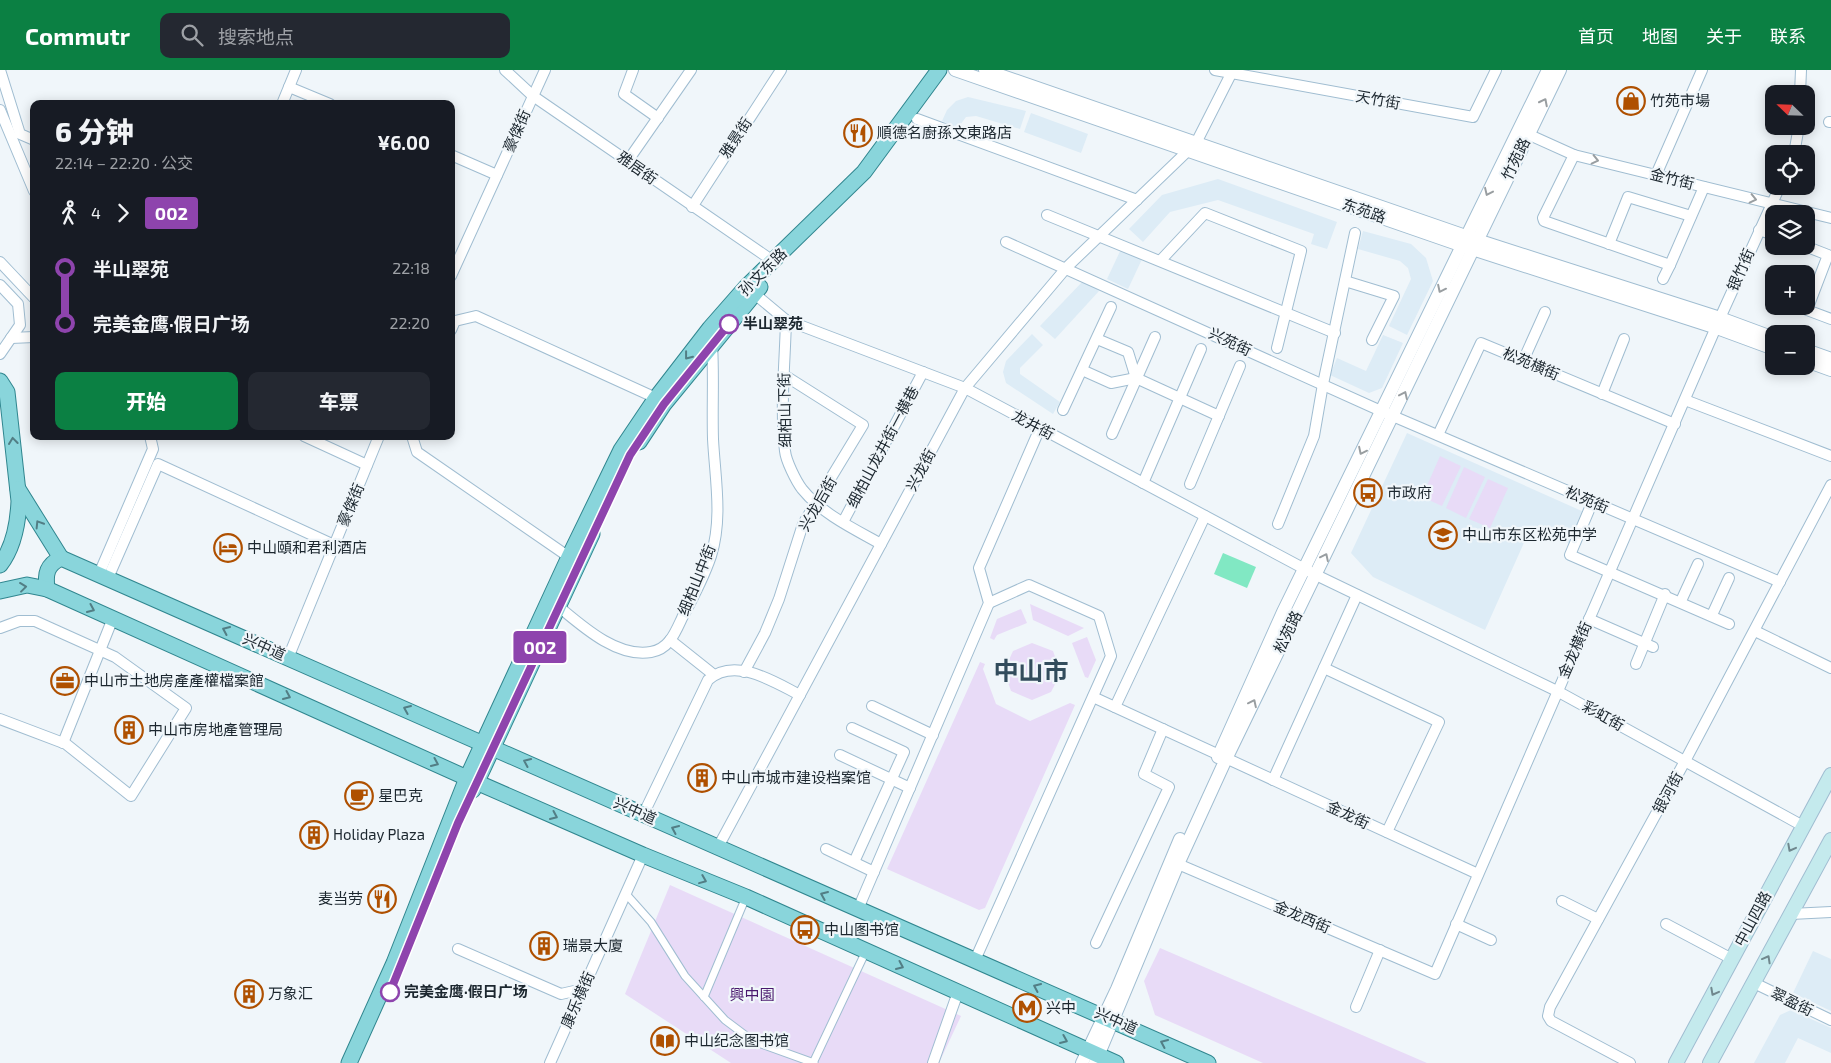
<!DOCTYPE html>
<html lang="zh">
<head>
<meta charset="utf-8">
<style>
	:root { --surface:#171b24; --page:#242831; --text:#f1f3f6; --muted:#9ea1a6; --accent:#0b8043 }
	body { margin:0; font-family:"Exo 2","Noto Sans SC",sans-serif; background:var(--page); color:var(--text); height:100vh; display:flex; flex-direction:column; font-size:19px; white-space:nowrap }
	* { box-sizing:border-box; margin:0 }
	p { font-size:16px; color:var(--muted) }
	.icon { flex:none; width:28px; height:28px; fill:none; stroke:currentColor; stroke-width:2; stroke-linecap:round; stroke-linejoin:round }
	.map { position:relative; flex:1; overflow:hidden }
	.drawer { position:absolute; left:30px; top:30px; width:425px; height:340px; display:flex; flex-direction:column; background:var(--surface); border-radius:10px; box-shadow:0 2px 12px #0003 }
	.drawer>* { flex:none }
	.badge { padding:0 10px; border-radius:4px; font-size:18px; line-height:32px }
	.needle { width:32px; rotate:293deg }
	.fabs { position:absolute; left:1765px; top:15px; display:grid; gap:10px }
	.fabs a { display:grid; place-items:center; width:50px; height:50px; border-radius:10px; background:var(--surface); box-shadow:0 2px 12px #0003; font-size:25px }
	.map>.badge { position:absolute; translate:-50% -50%; box-shadow:0 0 0 2px #fff }
	.legs { display:flex; align-items:center; gap:8px; height:55px; padding:0 25px; font-size:16px }
	.legs p { margin-inline-start:auto }
	.overview { display:flex; align-items:center; justify-content:space-between; height:85px; padding:0 25px }
	h1 { font-size:28px; font-weight:800; line-height:38px }
	.cta { display:flex; gap:10px; margin-top:auto; padding:10px 25px }
	.cta a { flex:1; height:58px; border-radius:10px; background:var(--accent); color:#fff; font-size:20px; font-weight:800; line-height:58px; text-align:center }
	.cta a+a { background:var(--page); color:var(--text) }
	ul { padding:0 25px; list-style:none }
	li { display:flex; align-items:center; gap:18px; height:55px; font-size:19px }
	li i { display:grid; place-items:center; width:8px; height:100%; margin:0 6px; background:currentColor }
	li i::after { content:''; width:12px; height:12px; margin:-6px; border:4px solid; border-radius:50%; background:var(--surface) }
	li p { margin-inline-start:auto }
	li:first-child i { background:linear-gradient(#0000 50%,currentColor 0) }
	li:last-child i { background:linear-gradient(currentColor 50%,#0000 0) }
	header { display:flex; align-items:center; gap:30px; box-sizing:border-box; height:70px; padding:0 25px; background:var(--accent); color:#fff }
	header strong { font-size:24px }
	nav { display:flex; gap:28px; margin-inline-start:auto; font-size:18px }
	.search { width:350px; height:45px; background:var(--page); display:flex; align-items:center; gap:12px; box-sizing:border-box; padding:0 18px; border-radius:10px; color:var(--muted); font-size:19px }
	.map>svg:first-child { display:block }
</style>
</head>
<body>
<header>
<strong>Commutr</strong>
<div class="search"><svg class="icon" aria-label="search" viewBox="0 0 24 24"><circle cx="10" cy="10" r="6"/><path d="M15 15l6 6"/></svg>搜索地点</div>
<nav><a>首页</a><a>地图</a><a>关于</a><a>联系</a></nav>
</header>
<div class="map">
<svg width="1831" height="993" viewBox="0 0 1831 993">
	<rect width="100%" height="100%" fill="#f0f6fa"/>
	<g fill="#ddecf6">
		<polygon points="968,27 1026,41 1020,59 976,46 966,47 958,58 942,51 947,40 956,31"/>
		<polygon points="1031,43 1088,64 1081,83 1024,62"/>
		<polygon points="1218,109 1337,152 1327,179 1311,174 1314,164 1218,130 1170,142 1143,172 1129,159 1162,125"/>
		<polygon points="1363,161 1411,174 1426,188 1433,211 1407,265 1389,256 1411,209 1408,198 1400,191 1358,179"/>
		<polygon points="1122,177 1143,187 1128,219 1107,209"/>
		<polygon points="1085,209 1099,221 1055,269 1040,256"/>
		<polygon points="1032,264 1043,275 1020,298 1020,304 1060,332 1053,344 1006,313 1003,302 1006,291"/>
		<polygon points="1383,265 1403,273 1382,318 1369,323 1330,305 1337,288 1366,301"/>
		<polygon points="1407,363 1584,442 1570,474 1531,457 1485,560 1373,507 1351,483"/>
		<polygon points="1813,881 1831,889 1831,941 1793,923"/>
		<polygon points="1791,940 1831,958 1831,983 1798,968 1785,993 1754,993 1780,945"/>
	</g>
	<g fill="#e8dbf7">
		<polygon points="1440,386 1461,396 1442,436 1422,427"/>
		<polygon points="1464,397 1485,407 1466,448 1446,438"/>
		<polygon points="1488,409 1508,418 1490,458 1469,449"/>
		<polygon points="1030,534 1084,558 1068,566 1033,550"/>
		<polygon points="1021,539 1027,553 997,565 994,570 990,568 997,549"/>
		<polygon points="1087,567 1096,590 1088,608 1085,607 1072,573"/>
		<polygon points="1032,573 1053,581 1061,603 1051,622 1032,630 1011,621 1004,601 1013,581"/>
		<polygon points="980,592 985,594 983,599 996,634 1030,651 1070,633 1075,635 985,838 979,840 887,799"/>
		<polygon points="670,815 961,946 939,993 731,993 625,924"/>
		<polygon points="1160,878 1427,993 1263,993 1155,945 1144,911"/>
	</g>
	<polygon fill="#81e8c3" points="1223,483 1256,497 1247,518 1214,504"/>
	<g fill="none" stroke-linecap="round" stroke-linejoin="round">
		<defs>
			<g id="pedestrian">
				<polyline points="626,824 651,852 685,906 725,950 753,971 814,993"/>
				<polyline points="704,927 746,827"/>
				<polyline points="813,993 866,881"/>
			</g>
			<g id="minor">
				<polyline points="0,0 20,64 34,70"/>
				<polyline points="505,0 533,26 773,191"/>
				<polyline points="633,0 624,24 658,48"/>
				<polyline points="1215,0 1473,47 1496,0"/>
				<polyline points="289,17 330,34"/>
				<polyline points="1800,24 1801,0"/>
				<polyline points="282,34 296,0"/>
				<polyline points="0,40 34,121"/>
				<polyline points="917,49 1137,130"/>
				<polyline points="1829,52 1831,52"/>
				<polyline points="1523,62 1574,85 1831,148"/>
				<polyline points="1794,84 1799,56"/>
				<polyline points="451,85 497,105"/>
				<polyline points="1574,85 1543,148 1544,151 1670,195 1663,209"/>
				<polyline points="627,92 691,0"/>
				<polyline points="1656,105 1702,0"/>
				<polyline points="692,137 781,0"/>
				<polyline points="1047,145 1335,263"/>
				<polyline points="1759,160 1774,165"/>
				<polyline points="1006,172 1381,341 1780,512"/>
				<polyline points="1609,174 1628,127 1691,146"/>
				<polyline points="1805,176 1828,185 1807,240 1831,249"/>
				<polyline points="1161,190 1205,143 1301,181 1277,278"/>
				<polyline points="0,192 34,228"/>
				<polyline points="1670,195 1704,117"/>
				<polyline points="451,206 545,0"/>
				<polyline points="1345,211 1394,226 1372,270"/>
				<polyline points="0,215 18,234 20,255 0,284"/>
				<polyline points="751,221 786,250 965,318 1316,505 1557,621 1803,756"/>
				<path d="M786,250C785,292 780,339 785,381C786,391 796,411 802,419C822,444 854,459 881,474"/>
				<polyline points="451,260 455,251 476,246 656,328"/>
				<polyline points="11,268 34,267"/>
				<polyline points="1097,269 1128,282 1136,308"/>
				<polyline points="1523,291 1545,242"/>
				<polyline points="1082,300 1111,313 1136,308 1219,346"/>
				<polyline points="1602,324 1624,269"/>
				<polyline points="1685,330 1831,386"/>
				<polyline points="1063,340 1111,237"/>
				<polyline points="1112,364 1155,267"/>
				<polyline points="1438,365 1481,273 1675,354"/>
				<polyline points="304,366 367,395"/>
				<polyline points="412,366 417,382 569,487"/>
				<polyline points="1143,413 1201,279"/>
				<polyline points="1190,414 1240,296"/>
				<polyline points="1592,433 1570,485 1729,554"/>
				<polyline points="843,452 923,302"/>
				<polyline points="1278,454 1314,366 1323,314 1355,163"/>
				<polyline points="99,504 153,379 150,366"/>
				<polyline points="108,508 158,394 334,475"/>
				<polyline points="1681,531 1698,494"/>
				<path d="M558,536C582,556 617,588 651,582C669,579 675,563 682,548C693,528 704,507 711,486C723,448 715,408 713,369C712,337 714,306 712,274"/>
				<polyline points="1712,545 1729,508"/>
				<polyline points="1589,549 1653,577"/>
				<polyline points="0,558 19,551 35,551 115,587 186,638 131,726 66,674 0,649"/>
				<polyline points="1755,561 1831,598"/>
				<polyline points="670,570 714,605"/>
				<polyline points="288,588 379,366"/>
				<polyline points="1636,594 1665,524"/>
				<polyline points="1324,598 1439,652 1387,762"/>
				<polyline points="744,602 765,563 779,529 803,454 863,355 784,305"/>
				<polyline points="1093,627 1478,804"/>
				<polyline points="872,636 933,665"/>
				<polyline points="1115,637 1205,446"/>
				<polyline points="852,658 904,682 854,792"/>
				<polyline points="63,673 113,548"/>
				<polyline points="840,685 910,718"/>
				<polyline points="1273,710 1357,525"/>
				<path d="M643,745L708,610C735,586 774,612 800,625"/>
				<polyline points="717,779 965,318 1067,197 1196,73 1233,0"/>
				<polyline points="826,779 874,802"/>
				<polyline points="1171,791 1435,904 1720,248 1780,116"/>
				<polyline points="1562,831 1598,849"/>
				<polyline points="858,839 989,533 979,498 1040,358"/>
				<polyline points="1791,844 1831,842"/>
				<polyline points="1456,854 1491,870"/>
				<polyline points="1666,854 1732,889"/>
				<polyline points="1096,873 1169,717 1144,704 1163,659"/>
				<polyline points="458,879 561,924 583,919"/>
				<polyline points="975,890 1111,586 1099,546 1029,515 989,533"/>
				<polyline points="1754,913 1831,950"/>
				<polyline points="1356,937 1380,880"/>
				<polyline points="550,993 643,785"/>
				<polyline points="933,993 958,922"/>
				<polyline points="1630,993 1551,951 1548,946 1550,937 1685,691 1831,415"/>
			</g>
			<g id="tertiary">
				<polyline points="955,0 1463,176 1717,258 1774,279"/>
				<polyline points="985,0 1483,172 1720,248 1774,268"/>
				<polyline points="1806,280 1831,289"/>
				<polyline points="1806,291 1831,300"/>
				<polyline points="1218,687 1283,542 1548,0"/>
				<polyline points="1082,993 1117,919 1180,769"/>
				<polyline points="1095,993 1178,794 1226,689 1560,0"/>
			</g>
			<g id="secondary">
				<polyline points="1676,993 1831,705"/>
				<polyline points="1710,993 1831,770"/>
			</g>
			<g id="primary">
				<path d="M0,311L7,322L19,431C18,453 14,477 0,495"/>
				<polyline points="639,372 664,334 760,217"/>
				<polyline points="18,419 61,488"/>
				<polyline points="61,488 1208,993"/>
				<path d="M47,519C45,503 47,495 61,488"/>
				<polyline points="0,521 27,515 47,519 467,708 643,785 746,827 1116,993"/>
				<polyline points="473,720 592,464"/>
				<polyline points="349,993 394,893 467,708 569,487 621,380 656,328 710,258 746,217 864,102 939,0"/>
			</g>
		</defs>
		<use href="#pedestrian" stroke="#a0bdd1" stroke-width="9"/>
		<use href="#minor" stroke="#a0bdd1" stroke-width="12"/>
		<use href="#tertiary" stroke="#a0bdd1" stroke-width="14"/>
		<use href="#secondary" stroke="#a0bdd1" stroke-width="16"/>
		<use href="#primary" stroke="#30868f" stroke-width="17"/>
		<use href="#pedestrian" stroke="#fff" stroke-width="7"/>
		<use href="#minor" stroke="#fff" stroke-width="10"/>
		<use href="#tertiary" stroke="#fff" stroke-width="12"/>
		<use href="#secondary" stroke="#c4eaed" stroke-width="14"/>
		<use href="#primary" stroke="#89d5db" stroke-width="15"/>
	</g>
	<defs><path id="oneway-chevron" d="M-2-3.5L2.5 0L-2 3.5" fill="none" stroke-width="1.6" stroke-linecap="round" stroke-linejoin="round" transform="scale(1.25)"/></defs>
	<g stroke="#999ea1">
		<use href="#oneway-chevron" transform="translate(1544 32) rotate(-63)"/>
		<use href="#oneway-chevron" transform="translate(1595 90) rotate(13)"/>
		<use href="#oneway-chevron" transform="translate(1488 122) rotate(115)"/>
		<use href="#oneway-chevron" transform="translate(1753 129) rotate(13)"/>
		<use href="#oneway-chevron" transform="translate(1441 219) rotate(116)"/>
		<use href="#oneway-chevron" transform="translate(1404 325) rotate(-65)"/>
		<use href="#oneway-chevron" transform="translate(1362 381) rotate(116)"/>
		<use href="#oneway-chevron" transform="translate(1325 487) rotate(-64)"/>
		<use href="#oneway-chevron" transform="translate(1253 633) rotate(-64)"/>
	</g>
	<g stroke="#527e85">
		<use href="#oneway-chevron" transform="translate(688 286) rotate(128)"/>
		<use href="#oneway-chevron" transform="translate(13 371) rotate(-97)"/>
		<use href="#oneway-chevron" transform="translate(39 454) rotate(-122)"/>
		<use href="#oneway-chevron" transform="translate(23 517) rotate(-7)"/>
		<use href="#oneway-chevron" transform="translate(91 539) rotate(24)"/>
		<use href="#oneway-chevron" transform="translate(226 560) rotate(-156)"/>
		<use href="#oneway-chevron" transform="translate(287 626) rotate(24)"/>
		<use href="#oneway-chevron" transform="translate(407 639) rotate(-157)"/>
		<use href="#oneway-chevron" transform="translate(527 692) rotate(-156)"/>
		<use href="#oneway-chevron" transform="translate(435 693) rotate(24)"/>
		<use href="#oneway-chevron" transform="translate(554 746) rotate(24)"/>
		<use href="#oneway-chevron" transform="translate(675 759) rotate(-156)"/>
		<use href="#oneway-chevron" transform="translate(703 810) rotate(22)"/>
		<use href="#oneway-chevron" transform="translate(824 825) rotate(-157)"/>
		<use href="#oneway-chevron" transform="translate(900 896) rotate(24)"/>
		<use href="#oneway-chevron" transform="translate(1037 917) rotate(-156)"/>
		<use href="#oneway-chevron" transform="translate(1064 970) rotate(23)"/>
		<use href="#oneway-chevron" transform="translate(1164 973) rotate(-156)"/>
	</g>
	<g stroke="#70888e">
		<use href="#oneway-chevron" transform="translate(1791 778) rotate(118)"/>
		<use href="#oneway-chevron" transform="translate(1767 889) rotate(-61)"/>
		<use href="#oneway-chevron" transform="translate(1714 922) rotate(118)"/>
	</g>
	<g fill="none" stroke-linecap="round" stroke-linejoin="round">
		<defs>
			<polyline id="line-1" points="390,922 458,753 630,385 664,334 729,254"/>
		</defs>
		<use href="#line-1" stroke="#fff" stroke-width="11"/>
		<use href="#line-1" stroke="#8e44ad" stroke-width="8"/>
	</g>
	<defs>
		<symbol id="shop-ring" viewBox="-11 -11 22 22"><circle r="9.5" fill="#f0f6fa" stroke="#af5000" stroke-width="1.5"/><path d="M-5-2.5h2.3a2.7 3.5 0 0 1 5.4 0H5L5.5 6h-11ZM-1.5-2.5h3a1.5 2.3 0 0 0-3 0Z" fill="#af5000"/></symbol>
		<symbol id="restaurant-ring" viewBox="-11 -11 22 22"><circle r="9.5" fill="#f0f6fa" stroke="#af5000" stroke-width="1.5"/><path d="M-5-6h1v4h1v-4h1v4h1v-4h1v5L-1.5 .5V6h-2V.5L-5-1ZM5-6V6H3V1.5H1.5Q1.5-4 5-6Z" fill="#af5000"/></symbol>
		<symbol id="bus-ring" viewBox="-11 -11 22 22"><circle r="9.5" fill="#f0f6fa" stroke="#af5000" stroke-width="1.5"/><path d="M-5-6H5V4H4V6H2V4H-2V6H-4V4H-5ZM-3.5-4V0h7V-4ZM-3.5 1.2v1.5H-2V1.2ZM2 1.2v1.5H3.5V1.2Z" fill="#af5000"/></symbol>
		<symbol id="school-ring" viewBox="-11 -11 22 22"><circle r="9.5" fill="#f0f6fa" stroke="#af5000" stroke-width="1.5"/><path d="M0-5L7-2L0 1L-7-2ZM-4 1L0 2.5L4 1V4Q0 6-4 4Z" fill="#af5000"/></symbol>
		<symbol id="hotel-ring" viewBox="-11 -11 22 22"><circle r="9.5" fill="#f0f6fa" stroke="#af5000" stroke-width="1.5"/><path d="M-6-4.5h1.5V1H6V5H4.5V3h-9V5H-6ZM-4 0a1.8 1.8 0 1 1 3.6 0ZM.5 0V-2.5h3Q6-2.5 6 0Z" fill="#af5000"/></symbol>
		<symbol id="office-ring" viewBox="-11 -11 22 22"><circle r="9.5" fill="#f0f6fa" stroke="#af5000" stroke-width="1.5"/><path d="M-6-3h4V-5.5h4V-3h4V5H-6ZM-1-4.5V-3h2v-1.5ZM-6 0V1H6V0Z" fill="#af5000"/></symbol>
		<symbol id="building-ring" viewBox="-11 -11 22 22"><circle r="9.5" fill="#f0f6fa" stroke="#af5000" stroke-width="1.5"/><path d="M-4-6H4V6H1V3H-1V6H-4ZM-2.5-4.3h1.7v1.8h-1.7ZM.8-4.3h1.7v1.8H.8ZM-2.5-1h1.7V.8h-1.7ZM.8-1h1.7V.8H.8Z" fill="#af5000"/></symbol>
		<symbol id="cafe-ring" viewBox="-11 -11 22 22"><circle r="9.5" fill="#f0f6fa" stroke="#af5000" stroke-width="1.5"/><path d="M-5.5-4.5H6V0H3Q3 3.5 0 3.5H-2.5Q-5.5 3.5-5.5 0ZM3-3.2v2h1.7v-2ZM-6 4.5H4V6H-6Z" fill="#af5000"/></symbol>
		<symbol id="metro-ring" viewBox="-11 -11 22 22"><circle r="9.5" fill="#f0f6fa" stroke="#af5000" stroke-width="1.5"/><path d="M-5.5 5V-5H-3L0 0L3-5H5.5V5H3V-.5L0 4L-3-.5V5Z" fill="#af5000"/></symbol>
		<symbol id="library-ring" viewBox="-11 -11 22 22"><circle r="9.5" fill="#f0f6fa" stroke="#af5000" stroke-width="1.5"/><path d="M-6-4Q-3-5.5-.7-3.5V5Q-3 3-6 4ZM6-4Q3-5.5 .7-3.5V5Q3 3 6 4Z" fill="#af5000"/></symbol>
	</defs>
	<g fill-rule="evenodd">
		<use href="#shop-ring" x="1615" y="15" width="32" height="32"/>
		<use href="#restaurant-ring" x="842" y="47" width="32" height="32"/>
		<use href="#bus-ring" x="1352" y="407" width="32" height="32"/>
		<use href="#school-ring" x="1427" y="449" width="32" height="32"/>
		<use href="#hotel-ring" x="212" y="462" width="32" height="32"/>
		<use href="#office-ring" x="49" y="595" width="32" height="32"/>
		<use href="#building-ring" x="113" y="644" width="32" height="32"/>
		<use href="#building-ring" x="686" y="692" width="32" height="32"/>
		<use href="#cafe-ring" x="343" y="710" width="32" height="32"/>
		<use href="#building-ring" x="298" y="749" width="32" height="32"/>
		<use href="#restaurant-ring" x="366" y="813" width="32" height="32"/>
		<use href="#bus-ring" x="789" y="844" width="32" height="32"/>
		<use href="#building-ring" x="528" y="860" width="32" height="32"/>
		<use href="#building-ring" x="233" y="908" width="32" height="32"/>
		<use href="#metro-ring" x="1011" y="922" width="32" height="32"/>
		<use href="#library-ring" x="649" y="955" width="32" height="32"/>
	</g>
	<g fill="#fff" stroke="#8e44ad" stroke-width="2.5">
		<circle cx="729" cy="254" r="9"/>
		<circle cx="390" cy="922" r="9"/>
	</g>
	<g text-anchor="middle" stroke-width="4.5" stroke-linejoin="round" paint-order="stroke">
		<g font-size="15" fill="#1c272f" stroke="#f0f6fa">
			<text transform="translate(1378 30) rotate(10)" y="5">天竹街</text>
			<text transform="translate(517 61) rotate(-66)" y="5">豪傑街</text>
			<text transform="translate(736 68) rotate(-57)" y="5">雅景街</text>
			<text transform="translate(1516 89) rotate(-64)" y="5">竹苑路</text>
			<text transform="translate(637 98) rotate(35)" y="5">雅居街</text>
			<text transform="translate(1672 109) rotate(14)" y="5">金竹街</text>
			<text transform="translate(1364 141) rotate(19)" y="5">东苑路</text>
			<text transform="translate(1741 200) rotate(-66)" y="5">银竹街</text>
			<text transform="translate(763 202) rotate(-45)" y="5">孙文东路</text>
			<text transform="translate(1230 272) rotate(25)" y="5">兴苑街</text>
			<text transform="translate(1531 294) rotate(23)" y="5">松苑横街</text>
			<text transform="translate(785 340) rotate(-91)" y="5">细柏山下街</text>
			<text transform="translate(1033 355) rotate(28)" y="5">龙井街</text>
			<text transform="translate(883 377) rotate(-62)" y="5">细柏山龙井街一横巷</text>
			<text transform="translate(921 400) rotate(-62)" y="5">兴龙街</text>
			<text transform="translate(1587 430) rotate(23)" y="5">松苑街</text>
			<text transform="translate(818 434) rotate(-60)" y="5">兴龙后街</text>
			<text transform="translate(351 435) rotate(-67)" y="5">豪傑街</text>
			<text transform="translate(697 510) rotate(-68)" y="5">细柏山中街</text>
			<text transform="translate(1288 562) rotate(-64)" y="5">松苑路</text>
			<text transform="translate(264 577) rotate(24)" y="5">兴中道</text>
			<text transform="translate(1575 580) rotate(-66)" y="5">金龙横街</text>
			<text transform="translate(1603 646) rotate(29)" y="5">彩虹街</text>
			<text transform="translate(1668 723) rotate(-61)" y="5">银河街</text>
			<text transform="translate(635 741) rotate(24)" y="5">兴中道</text>
			<text transform="translate(1348 745) rotate(25)" y="5">金龙街</text>
			<text transform="translate(1302 847) rotate(23)" y="5">金龙西街</text>
			<text transform="translate(1753 849) rotate(-62)" y="5">中山四路</text>
			<text transform="translate(578 930) rotate(-66)" y="5">康乐横街</text>
			<text transform="translate(1792 932) rotate(26)" y="5">翠盈街</text>
			<text transform="translate(1116 951) rotate(24)" y="5">兴中道</text>
		</g>
		<g font-size="15" fill="#1c272f" stroke="#f0f6fa" text-anchor="start">
			<text x="1650" y="36">竹苑市場</text>
			<text x="877" y="68">順德名廚孫文東路店</text>
			<text x="1387" y="428">市政府</text>
			<text x="1462" y="470">中山市东区松苑中学</text>
			<text x="247" y="483">中山頤和君利酒店</text>
			<text x="84" y="616">中山市土地房產產權檔案館</text>
			<text x="148" y="665">中山市房地產管理局</text>
			<text x="721" y="713">中山市城市建设档案馆</text>
			<text x="378" y="731">星巴克</text>
			<text x="333" y="770">Holiday Plaza</text>
			<text x="363" y="834" text-anchor="end">麦当劳</text>
			<text x="824" y="865">中山图书馆</text>
			<text x="563" y="881">瑞景大廈</text>
			<text x="268" y="929">万象汇</text>
			<text x="1046" y="943">兴中</text>
			<text x="684" y="976">中山纪念图书馆</text>
		</g>
		<g font-size="15" font-weight="bold" fill="#1c272f" stroke="#f0f6fa" text-anchor="start">
			<text x="743" y="259">半山翠苑</text>
			<text x="404" y="927">完美金鹰·假日广场</text>
		</g>
		<g font-size="15" fill="#4a186e" stroke="#f0f6fa">
			<text x="752" y="930">興中園</text>
		</g>
		<g font-size="25" font-weight="bold" fill="#324c5c" stroke="#f0f6fa">
			<text x="1031" y="610">中山市</text>
		</g>
	</g>
</svg>
<div class="fabs">
<a><svg class="needle" viewBox="-14 -14 28 28"><path d="M0-13l5 13h-10z" fill="#e53935"/><path d="M0 13l5-13h-10z" fill="#9ea1a6"/></svg></a>
<a><svg class="icon" aria-label="locate" viewBox="0 0 24 24"><circle cx="12" cy="12" r="6"/><path d="M12 2v4M12 18v4M2 12h4M18 12h4"/></svg></a>
<a><svg class="icon" aria-label="layers" viewBox="0 0 24 24"><path d="M12 4l9 5-9 5-9-5zM3 14l9 5 9-5"/></svg></a>
<a>+</a>
<a>−</a>
</div>
<b class="badge" style="left:540px;top:577px;background:#8e44ad;color:#fff">002</b>
<section class="drawer">
<div class="overview"><div><h1>6 分钟</h1><p>22:14 – 22:20 · 公交</p></div><b>¥6.00</b></div>
<div class="legs"><svg class="icon" aria-label="walk" viewBox="0 0 24 24"><circle cx="13" cy="4" r="2"/><path d="M13 8l-2 6 4 7M11 14l-3 7M7 12l3-4h3l4 4"/></svg>4<svg class="icon" aria-label="forward" viewBox="0 0 24 24"><path d="M9 5l7 7-7 7"/></svg><b class="badge" style="background:#8e44ad;color:#fff">002</b></div>
<ul>
<li><i style="color:#8e44ad"></i><b>半山翠苑</b><p>22:18</p></li>
<li><i style="color:#8e44ad"></i><b>完美金鹰·假日广场</b><p>22:20</p></li>
</ul>
<div class="cta"><a>开始</a><a>车票</a></div>
</section>
</div>
</body>
</html>
